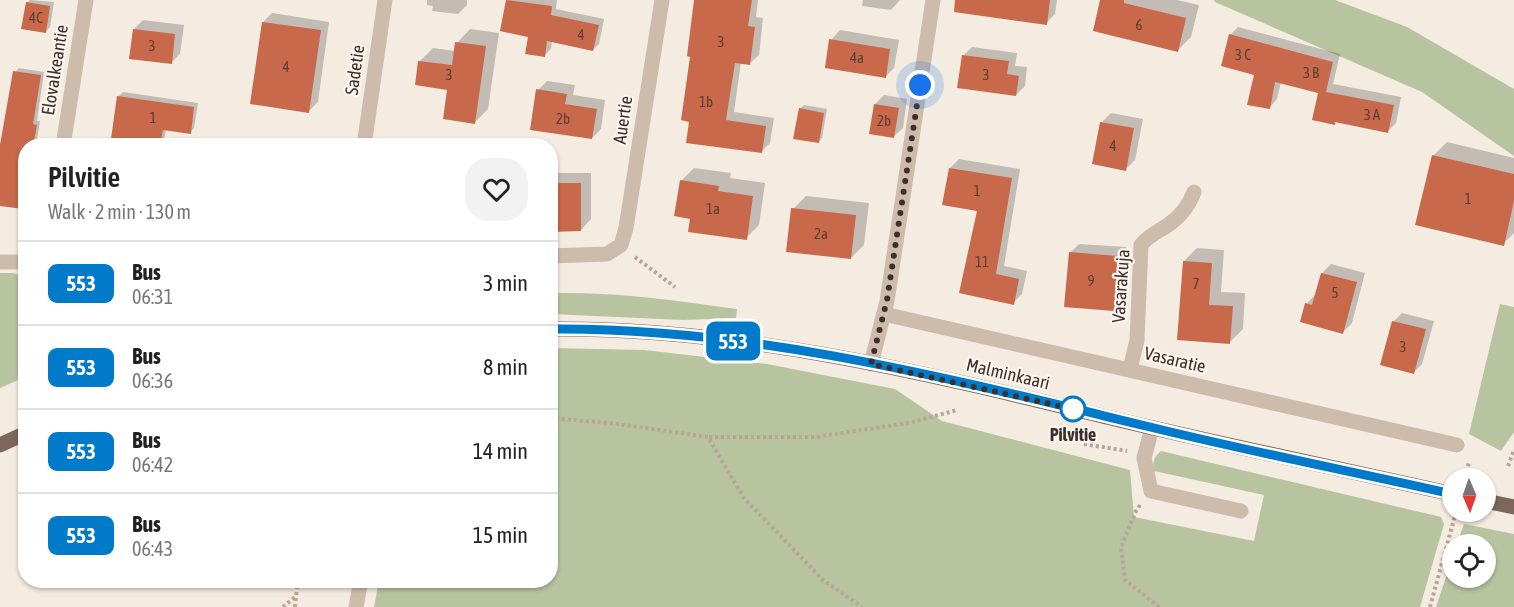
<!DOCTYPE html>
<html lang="en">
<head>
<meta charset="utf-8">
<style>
	:root { --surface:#fff; --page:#f2f2f2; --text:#222; --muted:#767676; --line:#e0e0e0 }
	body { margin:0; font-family:"Asap Condensed",sans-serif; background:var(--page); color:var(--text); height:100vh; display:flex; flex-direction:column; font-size:22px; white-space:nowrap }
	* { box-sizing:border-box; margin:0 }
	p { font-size:20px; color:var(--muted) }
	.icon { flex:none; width:33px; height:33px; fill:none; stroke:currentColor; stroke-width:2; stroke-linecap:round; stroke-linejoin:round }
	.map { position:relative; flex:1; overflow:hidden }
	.sheet { position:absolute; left:18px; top:138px; width:540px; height:450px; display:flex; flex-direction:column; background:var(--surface); border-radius:24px; box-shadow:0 2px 4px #0004 }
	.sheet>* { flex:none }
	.badge { padding:0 12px; border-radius:9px; font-size:21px; line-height:39px }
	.needle { width:39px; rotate:178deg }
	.controls { position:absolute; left:1442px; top:468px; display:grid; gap:12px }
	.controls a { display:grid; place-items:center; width:54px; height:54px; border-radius:50%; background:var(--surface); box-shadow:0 2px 4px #0004; font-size:30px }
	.you { position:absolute; width:30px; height:30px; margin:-15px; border:4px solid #fff; border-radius:50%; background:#1a73e8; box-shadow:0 0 0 9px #1a73e833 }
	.map>.badge { position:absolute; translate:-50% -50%; box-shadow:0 0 0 3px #fff }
	.round { display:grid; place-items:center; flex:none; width:63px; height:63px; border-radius:24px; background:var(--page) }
	.summary { display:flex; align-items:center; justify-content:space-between; height:102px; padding:0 30px }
	h1 { font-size:28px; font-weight:600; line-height:45px }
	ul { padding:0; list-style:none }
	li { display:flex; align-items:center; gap:18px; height:84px; padding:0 30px; border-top:2px solid var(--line) }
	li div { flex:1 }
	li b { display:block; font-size:22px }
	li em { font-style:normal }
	li .badge { min-width:66px; font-weight:700; text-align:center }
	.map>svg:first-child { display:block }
</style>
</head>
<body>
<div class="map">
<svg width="1514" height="607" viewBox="0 0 1514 607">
	<rect width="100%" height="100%" fill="#f4ebe1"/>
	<g fill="#b8c4a0">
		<polygon points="1214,0 1335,0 1407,27 1514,89 1514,156 1422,92 1215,2"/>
		<polygon points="0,273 13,273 26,277 25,377 0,388"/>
		<path d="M551,293C616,292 673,300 737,309L736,318L683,320L551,314Z"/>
		<polygon points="1500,304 1514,307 1514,432 1501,451 1469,434"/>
		<path d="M551,348L644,350L767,364L895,389L942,421L1130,470L1134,517L1254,541L1264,495L1154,471C1152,462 1154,457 1161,451L1441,517L1444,524L1420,607H374L379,581L550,580Z"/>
		<polygon points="1464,524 1514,534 1514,607 1436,607 1452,559 1452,578 1485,578 1485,544 1457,544"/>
	</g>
	<g fill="#0003">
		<polygon points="30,0 54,2 50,27 45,32 27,3"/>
		<polygon points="427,0 467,0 467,5 458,14 432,11 433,6 427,5"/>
		<polygon points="508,0 557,0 556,9 604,19 599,44 593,50 552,41 551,49 545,55 529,36 502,30"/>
		<polygon points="697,0 758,0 756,17 763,18 759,55 750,63 741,62 734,112 774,118 770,143 761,152 691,120 692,55"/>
		<polygon points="863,0 900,0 891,10 862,6"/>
		<polygon points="974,0 1057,0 1055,14 1046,23"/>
		<polygon points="1102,0 1177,0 1199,5 1191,37 1177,51"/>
		<polygon points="272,13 329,22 318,102 309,111 263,22"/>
		<polygon points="143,20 184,25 180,54 171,63 134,29"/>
		<polygon points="1238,27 1340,54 1333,84 1401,97 1396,123 1388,131 1320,92 1281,82 1277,99 1269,108 1255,73 1230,35"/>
		<polygon points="470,29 499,33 488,109 475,122 448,89 420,61 433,48 455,51 457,43"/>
		<polygon points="840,30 899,40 894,68 885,77 831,40"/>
		<polygon points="972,47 1017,53 1015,66 1027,67 1025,86 1016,95 963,56"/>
		<polygon points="19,68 44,72 37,121 40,121 36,146 26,146 26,205 23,208 0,204 0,154 15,72"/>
		<polygon points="547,81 575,85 573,95 605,100 601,129 592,138 538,90"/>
		<polygon points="123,92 198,103 194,128 190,132 166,129 163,146 116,146 118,97"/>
		<polygon points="884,95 907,99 903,128 893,137 875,104"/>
		<polygon points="804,105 827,109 822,138 818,142 800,109"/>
		<polygon points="1111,113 1143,119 1135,160 1126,169 1102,122"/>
		<polygon points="1447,142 1514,158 1514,233 1503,244 1417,224 1434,155"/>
		<polygon points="959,159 1020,169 1004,266 1027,271 1022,294 1013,303 961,291 979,210 950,168"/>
		<polygon points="694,168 731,173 730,178 765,183 759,225 746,238 692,218 681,181"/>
		<polygon points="550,173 591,173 591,219 581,230 550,230"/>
		<polygon points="806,196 869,203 864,245 851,258 793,209"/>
		<polygon points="1079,244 1126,247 1122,300 1113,309 1070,253"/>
		<polygon points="1197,248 1224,250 1221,292 1245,293 1243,329 1230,342 1184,261"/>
		<polygon points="1331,264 1365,273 1352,323 1343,332 1306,304 1315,295 1322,273"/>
		<polygon points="1402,313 1434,321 1422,364 1413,373 1393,322"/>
	</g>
	<g fill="#c8694b">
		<polygon points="506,0 552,6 551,15 599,25 593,51 547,41 545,57 525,54 528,37 500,31"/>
		<polygon points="694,0 752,0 748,26 755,27 750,65 735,63 726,120 766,126 762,153 686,143 689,122 681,120 690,57 687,56"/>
		<polygon points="955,0 1050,0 1047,25 954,12"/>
		<polygon points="1100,0 1124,0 1124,3 1186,18 1178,52 1093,31"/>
		<polygon points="26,2 50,6 46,33 21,29"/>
		<polygon points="262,22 321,30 309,113 250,104"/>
		<polygon points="133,29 175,34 172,64 129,59"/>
		<polygon points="1229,34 1333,62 1326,92 1394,105 1388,133 1335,122 1335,125 1312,120 1318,93 1275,82 1270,109 1247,105 1254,75 1221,66"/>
		<polygon points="829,39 890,49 886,78 825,68"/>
		<polygon points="455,42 486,46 475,124 443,119 447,90 415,85 418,61 452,65"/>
		<polygon points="962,55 1009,61 1007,74 1019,76 1016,96 957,88"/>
		<polygon points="13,71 41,75 33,124 37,125 33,146 26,146 26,194 23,209 0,206 0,145"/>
		<polygon points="536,89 567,94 565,104 597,109 592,139 530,130"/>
		<polygon points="117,96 194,107 191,134 163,130 160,146 110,146"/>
		<polygon points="874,104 899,108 894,138 869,134"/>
		<polygon points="799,108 824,113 819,143 793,139"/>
		<polygon points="1100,122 1134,128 1126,171 1092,164"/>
		<polygon points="1432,155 1514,174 1514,201 1504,246 1415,225"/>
		<polygon points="949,168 1012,178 996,274 1019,279 1014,305 959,293 977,211 942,205"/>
		<polygon points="680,180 719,186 718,191 753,196 747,240 688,232 690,219 674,216"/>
		<polygon points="550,183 581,183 581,231 550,232"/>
		<polygon points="791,208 856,215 851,259 786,252"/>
		<polygon points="1069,252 1118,256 1114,311 1064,307"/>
		<polygon points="1183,261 1212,263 1209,305 1233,306 1230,344 1177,340"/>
		<polygon points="1321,273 1357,282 1343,334 1300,322 1305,303 1312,305"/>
		<polygon points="1392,321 1426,329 1414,374 1380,365"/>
	</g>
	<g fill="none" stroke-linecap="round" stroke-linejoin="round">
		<g stroke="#b9a596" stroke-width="4" stroke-dasharray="3 3" stroke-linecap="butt">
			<polyline points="635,257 675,287"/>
			<polyline points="550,418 610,423 708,437 743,497 823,580 862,607"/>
			<polyline points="709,437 815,437 909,423 957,410"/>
			<polyline points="1084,444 1127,451"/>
			<polyline points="1508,466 1514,450"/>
			<polyline points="1465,478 1469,462"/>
			<polyline points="1140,505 1136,511 1121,547 1125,580 1159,607"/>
			<polyline points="283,607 296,596 298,580"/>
			<polyline points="295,607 296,597"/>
			<polyline points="1430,607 1456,512"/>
		</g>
		<g stroke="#cdbbac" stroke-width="15">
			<polyline points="63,146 86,0"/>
			<polyline points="364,146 385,0"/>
			<polyline points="550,256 607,254 621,245 626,228 662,0"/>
			<polyline points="0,262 26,262"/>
			<polyline points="884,314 1457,445"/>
			<polyline points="871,364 887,301 933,0"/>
			<path d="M1130,369L1137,340L1141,245C1149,235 1158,232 1168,225C1180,217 1189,205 1194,192"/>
			<polyline points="1152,428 1144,458 1151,491 1241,511"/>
			<polyline points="356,607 361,580"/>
		</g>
		<g stroke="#7d675c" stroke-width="15">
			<path d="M550,329C743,327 933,375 1119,420C1229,446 1341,469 1452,494"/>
			<polyline points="0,445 26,433"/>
			<polyline points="1485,501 1514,507"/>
		</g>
	</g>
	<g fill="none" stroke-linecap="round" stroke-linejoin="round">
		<defs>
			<path id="line" d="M550,329C752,327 951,379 1146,426C1247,451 1350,471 1452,494"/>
		</defs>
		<use href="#line" stroke="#fff" stroke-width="14"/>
		<use href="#line" stroke="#007ac9" stroke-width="9"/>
		<polyline stroke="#3b302b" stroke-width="6" stroke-dasharray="0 10.8" points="920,85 887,300 871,364 1073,409"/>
	</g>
	<circle fill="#fff" stroke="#007ac9" stroke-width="3" cx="1073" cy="409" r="12"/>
	<g text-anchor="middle" stroke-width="4.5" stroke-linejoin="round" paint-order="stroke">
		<g font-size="15" fill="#5e3e33">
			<text x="36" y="23">4C</text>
			<text x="1139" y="30">6</text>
			<text x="581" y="40">4</text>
			<text x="721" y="47">3</text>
			<text x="152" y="51">3</text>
			<text x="1243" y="60">3 C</text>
			<text x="857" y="63">4a</text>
			<text x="286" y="72">4</text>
			<text x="1311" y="78">3 B</text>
			<text x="449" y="80">3</text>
			<text x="986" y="80">3</text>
			<text x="706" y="107">1b</text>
			<text x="1372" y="120">3 A</text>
			<text x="153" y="123">1</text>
			<text x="563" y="124">2b</text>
			<text x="884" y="126">2b</text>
			<text x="1113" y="151">4</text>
			<text x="977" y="196">1</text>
			<text x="1468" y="204">1</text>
			<text x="713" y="214">1a</text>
			<text x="821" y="239">2a</text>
			<text x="982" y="267">11</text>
			<text x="1091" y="286">9</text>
			<text x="1196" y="289">7</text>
			<text x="1335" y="298">5</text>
			<text x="1403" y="352">3</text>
		</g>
		<g font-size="18" fill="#3b302b" stroke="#fbf5ee">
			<text transform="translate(55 70) rotate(-81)" y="6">Elovalkeantie</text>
			<text transform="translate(355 70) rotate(-82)" y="6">Sadetie</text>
			<text transform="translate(623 120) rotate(-82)" y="6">Auertie</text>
			<text transform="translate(1121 286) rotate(-86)" y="6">Vasarakuja</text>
			<text transform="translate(1175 360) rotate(13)" y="6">Vasaratie</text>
			<text transform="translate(1008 374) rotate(13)" y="6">Malminkaari</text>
		</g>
		<g font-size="18" font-weight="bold" fill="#3b302b" stroke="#fbf5ee">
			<text x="1073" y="441">Pilvitie</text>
		</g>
	</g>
</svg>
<div class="controls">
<a><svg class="needle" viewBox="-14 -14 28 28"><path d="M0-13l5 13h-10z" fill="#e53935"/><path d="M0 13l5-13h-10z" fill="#767676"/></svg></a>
<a><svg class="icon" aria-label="locate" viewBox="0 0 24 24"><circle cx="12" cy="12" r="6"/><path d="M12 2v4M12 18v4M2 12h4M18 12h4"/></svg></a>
</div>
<div class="you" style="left:920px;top:85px"></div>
<b class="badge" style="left:733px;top:341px;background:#007ac9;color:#fff">553</b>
<section class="sheet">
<div class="summary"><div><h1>Pilvitie</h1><p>Walk · 2 min · 130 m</p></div><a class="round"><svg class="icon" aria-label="heart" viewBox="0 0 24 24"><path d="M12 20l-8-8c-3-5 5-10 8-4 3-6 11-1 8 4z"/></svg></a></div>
<ul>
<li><span class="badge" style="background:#007ac9;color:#fff">553</span><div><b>Bus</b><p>06:31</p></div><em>3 min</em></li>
<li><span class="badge" style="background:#007ac9;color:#fff">553</span><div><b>Bus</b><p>06:36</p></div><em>8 min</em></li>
<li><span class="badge" style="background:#007ac9;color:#fff">553</span><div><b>Bus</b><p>06:42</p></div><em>14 min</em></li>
<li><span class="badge" style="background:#007ac9;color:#fff">553</span><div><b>Bus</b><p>06:43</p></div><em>15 min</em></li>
</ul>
</section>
</div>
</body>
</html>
